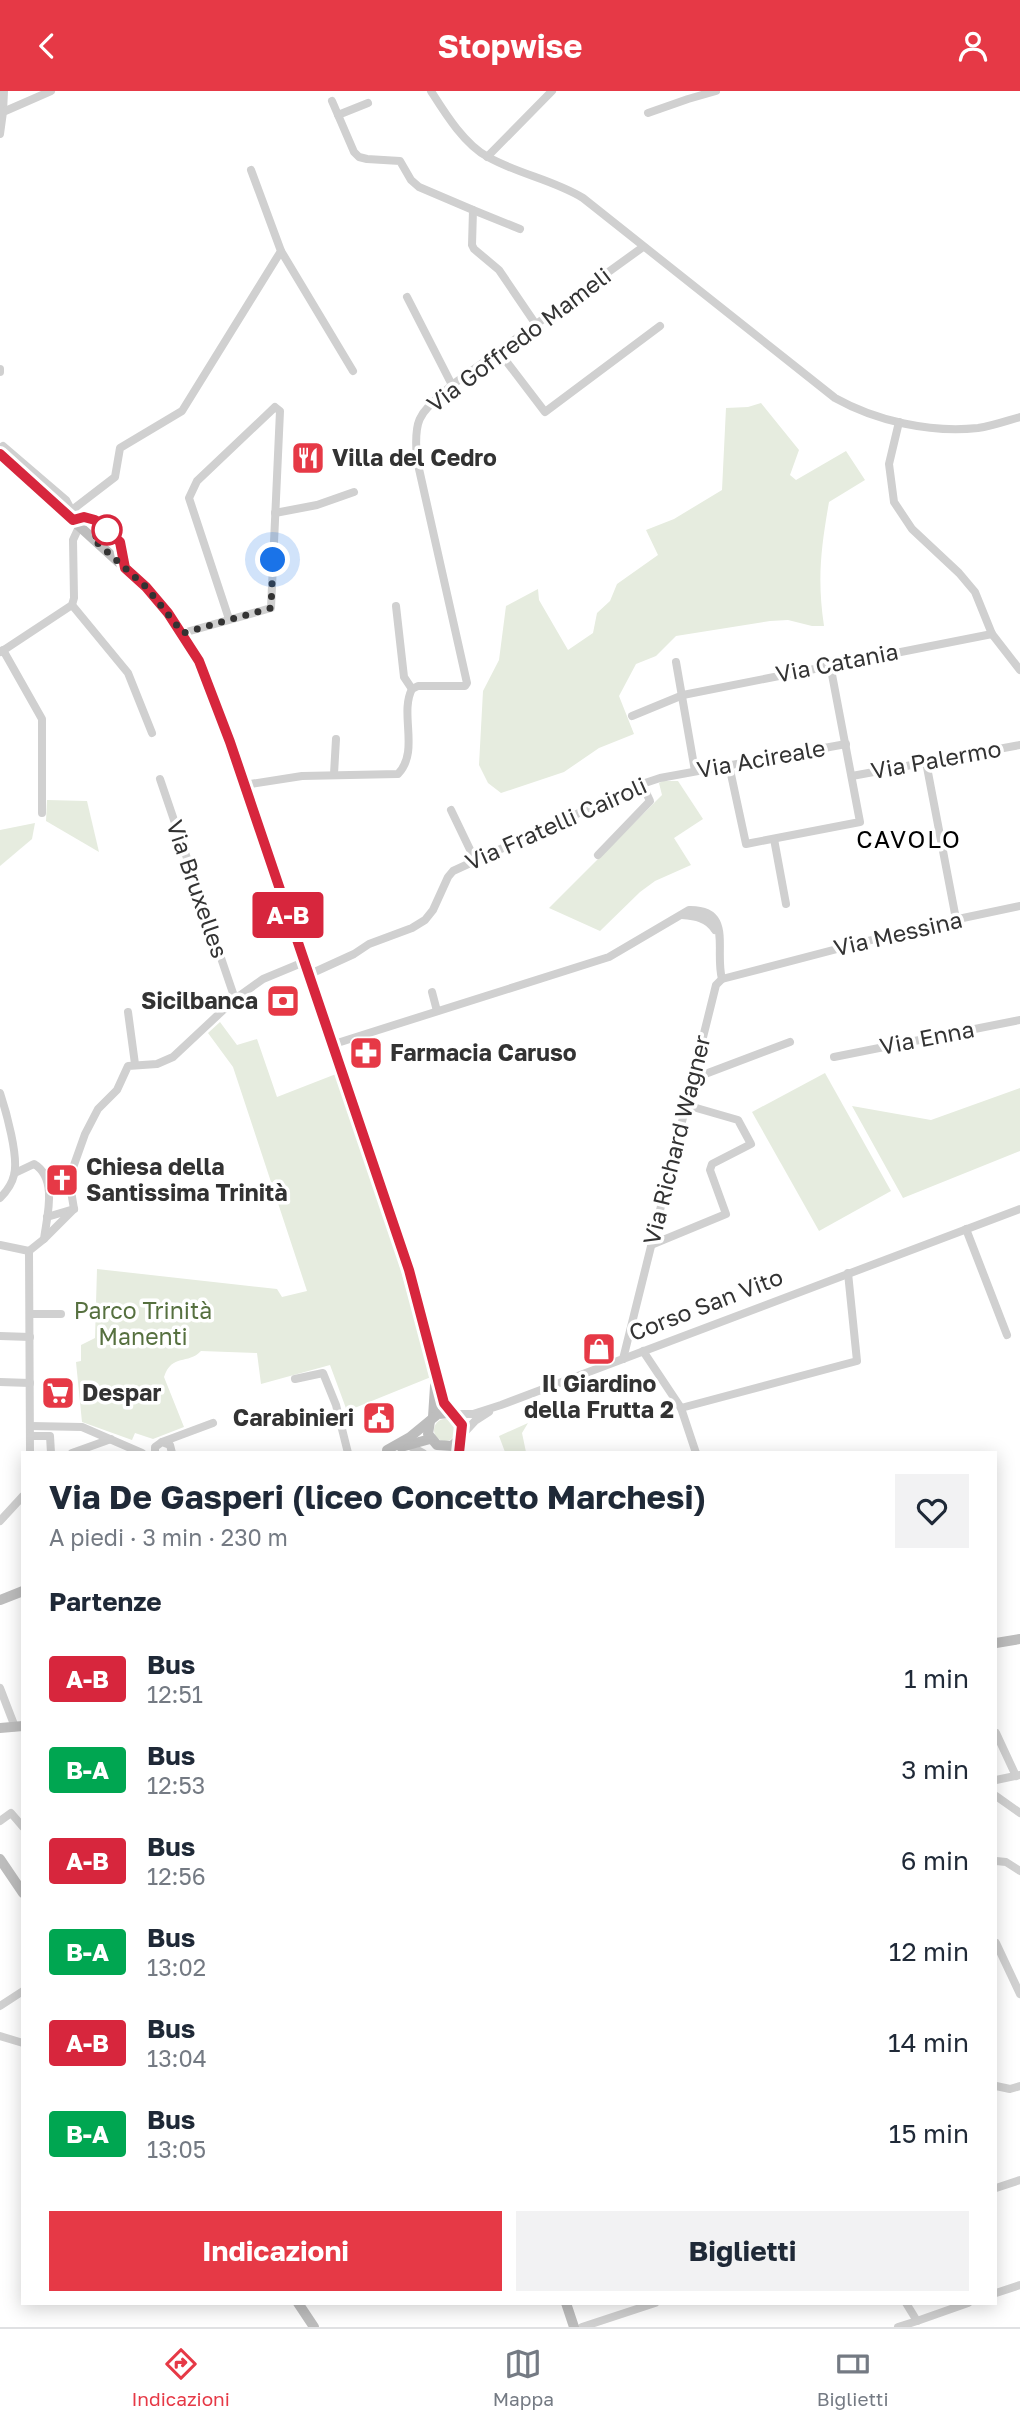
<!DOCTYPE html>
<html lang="it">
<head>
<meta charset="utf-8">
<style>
	:root { --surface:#fff; --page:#f2f2f3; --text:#1f2937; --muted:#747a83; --line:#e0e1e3; --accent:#e63946 }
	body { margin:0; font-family:"Golos Text",sans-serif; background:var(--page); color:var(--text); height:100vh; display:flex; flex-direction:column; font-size:26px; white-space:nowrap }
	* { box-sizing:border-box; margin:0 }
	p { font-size:23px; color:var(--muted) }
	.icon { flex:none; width:38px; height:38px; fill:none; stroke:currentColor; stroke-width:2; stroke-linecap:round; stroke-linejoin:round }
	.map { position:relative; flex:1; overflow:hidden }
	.sheet { position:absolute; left:21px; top:1360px; width:976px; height:854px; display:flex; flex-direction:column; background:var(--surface); border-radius:0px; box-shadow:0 4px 18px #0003 }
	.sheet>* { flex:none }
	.badge { padding:0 14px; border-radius:5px; font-size:24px; line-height:46px }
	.you { position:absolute; width:35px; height:35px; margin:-18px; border:5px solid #fff; border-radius:50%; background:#1a73e8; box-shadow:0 0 0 10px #1a73e833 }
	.map>.badge { position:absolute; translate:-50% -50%; box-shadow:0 0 0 4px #fff }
	h2 { padding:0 28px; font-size:26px; line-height:63px }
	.round { display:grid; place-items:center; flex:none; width:74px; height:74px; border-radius:0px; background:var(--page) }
	.head { display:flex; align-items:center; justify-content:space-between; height:119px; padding:0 28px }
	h1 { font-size:33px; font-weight:700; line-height:52px }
	.primary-button { display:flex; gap:14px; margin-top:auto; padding:14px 28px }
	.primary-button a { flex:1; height:80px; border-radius:0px; background:var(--accent); color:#fff; font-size:28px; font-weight:700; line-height:80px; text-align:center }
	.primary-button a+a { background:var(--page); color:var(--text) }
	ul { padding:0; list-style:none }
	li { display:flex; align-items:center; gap:21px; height:91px; padding:0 28px }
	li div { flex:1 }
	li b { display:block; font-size:26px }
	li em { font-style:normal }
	li .badge { min-width:77px; font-weight:700; text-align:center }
	header { display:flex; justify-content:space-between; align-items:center; height:91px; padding:0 28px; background:var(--accent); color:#fff; font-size:32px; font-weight:700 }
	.tabs { display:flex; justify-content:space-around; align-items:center; height:98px; border-top:2px solid var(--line); background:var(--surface); font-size:19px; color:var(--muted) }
	.tabs a { display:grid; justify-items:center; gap:4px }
	.tabs .selected { color:var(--accent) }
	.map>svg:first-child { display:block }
</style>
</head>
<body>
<header><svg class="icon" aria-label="back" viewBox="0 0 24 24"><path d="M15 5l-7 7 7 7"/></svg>Stopwise<svg class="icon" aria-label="person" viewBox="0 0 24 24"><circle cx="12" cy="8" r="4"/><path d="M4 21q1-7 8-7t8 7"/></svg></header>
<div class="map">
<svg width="1020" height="2236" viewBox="0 0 1020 2236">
	<rect width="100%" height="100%" fill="#fff"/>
	<g fill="#e6ecdf">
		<path d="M761,312L799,359L790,384L796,389L846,360L865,389L829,411C821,457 817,488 824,535H812L788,529L770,530L676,545L656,565L636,573L619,605L634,643L599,657L564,681L501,702L488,692L479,674L483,600L499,569L506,515L538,498L539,509L568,559L593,542L597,522L610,510L617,493L658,464L646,439L674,428L722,399L726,317L748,316Z"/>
		<polygon points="663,690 678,690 703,728 674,747 691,774 655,790 640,801 600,840 549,817 662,704 659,692"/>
		<polygon points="47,709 87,710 99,761 46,730"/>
		<polygon points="35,732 32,748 0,775 0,739"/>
		<path d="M220,931L237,954L257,948L277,1006L336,983L394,1155L431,1286L347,1320L330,1274L261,1293L257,1262L201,1260C188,1274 172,1262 164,1286L184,1336L153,1348L135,1342L132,1349L82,1331L76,1271L81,1270V1254L95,1247L97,1178L277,1198L282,1206L307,1200L233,976L208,942Z"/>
		<polygon points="825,982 891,1100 819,1140 752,1021"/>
		<polygon points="1020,997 1020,1060 903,1107 852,1015 931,1029"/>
		<circle cx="445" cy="1339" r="11"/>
		<polygon points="528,1332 522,1342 526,1361 505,1361 499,1345"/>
	</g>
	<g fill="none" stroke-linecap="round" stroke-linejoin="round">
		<g stroke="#d0d0d0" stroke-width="8">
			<path d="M431,0C445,22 464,53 488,66C518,83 554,89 583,107L835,307C876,330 930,342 978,337C992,335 1006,330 1020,326"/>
			<polyline points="332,10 354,61 359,66 367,68 400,70 411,89 419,96 473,119 472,154 474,158 499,179 537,235"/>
			<polyline points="3,21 4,0"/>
			<polyline points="648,22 688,8 716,0"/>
			<polyline points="338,24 368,12"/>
			<polyline points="0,43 3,21 51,0"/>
			<polyline points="487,66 552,0"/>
			<polyline points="473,119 520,138"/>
			<polyline points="281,160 353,280"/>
			<polyline points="407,206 452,294"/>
			<polyline points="500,262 545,321 660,235"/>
			<polyline points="0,278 0,281"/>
			<polyline points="899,331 889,373 894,411 912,438 959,482 975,501 992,543 1020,579"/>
			<polyline points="3,355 66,409 73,422"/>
			<polyline points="275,422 317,414 354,401"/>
			<polyline points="73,429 76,416 115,386 120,357 182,320 281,160 251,79"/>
			<polyline points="72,514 128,582 152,642"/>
			<polyline points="396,515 404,586 412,598"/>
			<polyline points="183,542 271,517 280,320 275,316 197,390 189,407 229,528"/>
			<polyline points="3,559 42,628 42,722"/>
			<polyline points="1,561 72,514 74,507 73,449 79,436"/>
			<polyline points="676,571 695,680"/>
			<polyline points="632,625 683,604 992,543"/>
			<polyline points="926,671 956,828"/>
			<polyline points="729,674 746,753 860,731 830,573"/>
			<polyline points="334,683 336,648"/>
			<polyline points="852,685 1020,654"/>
			<polyline points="160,688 235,908"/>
			<path d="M244,694L302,685L398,683C420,660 399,623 412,598L418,595H465L467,592L417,369C413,324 420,323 452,294L643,156"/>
			<polyline points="451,719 475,769"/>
			<polyline points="774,748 786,813"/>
			<polyline points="598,764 650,710 642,693"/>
			<path d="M682,824C695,825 708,827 715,839"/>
			<polyline points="308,884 354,863 369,853 412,837 425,829 433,819 448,786 453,780 642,693 660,687 846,653"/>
			<polyline points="432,901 437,920"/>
			<polyline points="128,921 135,973"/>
			<path d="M331,954L609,866L689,819C734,818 714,859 722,888"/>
			<polyline points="834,966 1020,929"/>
			<polyline points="692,988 790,951"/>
			<path d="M0,1002C6,1020 19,1066 14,1084C12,1093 6,1101 0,1107"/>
			<path d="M15,1082L34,1073C58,1087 47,1125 44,1148L29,1160"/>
			<polyline points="74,1118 69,1088 85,1043 98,1018 117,999 128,975 157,973 173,966 235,908 263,888 304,871"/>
			<polyline points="47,1126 74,1118"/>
			<polyline points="966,1138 1007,1244"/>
			<polyline points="44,1148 74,1118"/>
			<polyline points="0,1154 29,1160"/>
			<polyline points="651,1154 726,1123 710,1079 712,1073 751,1053 738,1029 686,1014"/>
			<polyline points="29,1160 30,1362"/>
			<polyline points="30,1223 61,1223"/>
			<polyline points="0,1245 30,1246"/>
			<polyline points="643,1260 681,1317 696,1362"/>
			<polyline points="623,1268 716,894 722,888 925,835 1020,815"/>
			<polyline points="295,1288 323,1282 336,1314 348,1362"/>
			<polyline points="0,1291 30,1292"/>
			<polyline points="681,1317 857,1270 848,1182"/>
			<polyline points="453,1323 473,1323 501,1314 1020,1118"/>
			<polyline points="31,1335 82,1336 142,1362"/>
			<polyline points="462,1344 475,1330 489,1321"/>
			<polyline points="31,1345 50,1345 51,1362"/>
			<polyline points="162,1351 213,1332"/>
			<polyline points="408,1354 423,1362"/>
			<polyline points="72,1362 111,1348"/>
			<polyline points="155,1362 155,1356 162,1351 170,1354 172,1362"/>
			<polyline points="0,1430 23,1405"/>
			<polyline points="0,1597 15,1636"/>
			<polyline points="996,1642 1016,1685"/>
			<polyline points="996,1689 1020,1684"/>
			<polyline points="996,1705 1020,1722"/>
			<polyline points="0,1730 11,1722 23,1736"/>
			<polyline points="996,1770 1006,1771 1020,1780"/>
			<polyline points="996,1852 1020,1903"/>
			<polyline points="0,1915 23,1900"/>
			<polyline points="0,1945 23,1952"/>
			<polyline points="996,1995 1010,1998 1020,1995"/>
			<polyline points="996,2097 1020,2089"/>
			<polyline points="996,2202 1020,2194"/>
			<polyline points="906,2212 917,2230 968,2212"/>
			<polyline points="582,2236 655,2212"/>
			<polyline points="898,2236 917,2230"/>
		</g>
		<g stroke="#bdbdbd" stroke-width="10">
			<polyline points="0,363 146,496 183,542 203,580 409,1179 444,1312 462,1333 459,1362"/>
			<polyline points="433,1326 435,1295"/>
			<polyline points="430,1330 428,1343 437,1354 452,1355 460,1347"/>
			<polyline points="401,1356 430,1348"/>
			<polyline points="387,1359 410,1346 438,1323 451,1322"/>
			<polyline points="0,1509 23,1500"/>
			<polyline points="996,1552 1020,1548"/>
			<polyline points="0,1637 23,1635"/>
			<polyline points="0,1768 23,1802"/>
			<polyline points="298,2212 314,2236"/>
			<polyline points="566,2212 574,2236"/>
		</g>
	</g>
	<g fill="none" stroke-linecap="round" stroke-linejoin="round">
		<defs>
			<polyline id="line" points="0,363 73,429 84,426 95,429 120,451 125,477 146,496 168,522 199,570 230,651 409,1179 444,1312 462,1334 459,1362"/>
		</defs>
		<use href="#line" stroke="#fff" stroke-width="16"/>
		<use href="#line" stroke="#d7263d" stroke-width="10"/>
		<polyline stroke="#333" stroke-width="7" stroke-dasharray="0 12.6" points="107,439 92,447 146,496 183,542 271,517 273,469"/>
	</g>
	<defs>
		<symbol id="restaurant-square" viewBox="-11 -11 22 22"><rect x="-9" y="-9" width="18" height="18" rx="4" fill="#e63946" stroke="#fff"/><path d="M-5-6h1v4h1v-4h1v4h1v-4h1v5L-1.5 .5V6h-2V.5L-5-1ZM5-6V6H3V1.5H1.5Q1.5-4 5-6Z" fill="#fff"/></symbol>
		<symbol id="bank-square" viewBox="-11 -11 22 22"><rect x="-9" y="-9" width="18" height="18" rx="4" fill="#e63946" stroke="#fff"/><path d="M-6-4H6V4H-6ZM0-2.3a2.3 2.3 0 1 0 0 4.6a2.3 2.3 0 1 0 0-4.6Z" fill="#fff"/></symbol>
		<symbol id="pharmacy-square" viewBox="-11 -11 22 22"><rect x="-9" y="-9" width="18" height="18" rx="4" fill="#e63946" stroke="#fff"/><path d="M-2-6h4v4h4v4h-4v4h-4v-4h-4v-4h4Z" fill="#fff"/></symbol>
		<symbol id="church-square" viewBox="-11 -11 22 22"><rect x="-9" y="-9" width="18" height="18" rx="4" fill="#e63946" stroke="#fff"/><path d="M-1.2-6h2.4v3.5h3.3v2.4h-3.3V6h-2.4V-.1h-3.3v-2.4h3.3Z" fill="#fff"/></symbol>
		<symbol id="shop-square" viewBox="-11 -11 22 22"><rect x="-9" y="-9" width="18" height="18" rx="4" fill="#e63946" stroke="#fff"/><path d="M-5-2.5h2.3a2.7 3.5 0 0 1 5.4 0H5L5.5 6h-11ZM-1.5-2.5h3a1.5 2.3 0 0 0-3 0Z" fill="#fff"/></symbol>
		<symbol id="supermarket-square" viewBox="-11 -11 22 22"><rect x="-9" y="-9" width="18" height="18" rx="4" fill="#e63946" stroke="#fff"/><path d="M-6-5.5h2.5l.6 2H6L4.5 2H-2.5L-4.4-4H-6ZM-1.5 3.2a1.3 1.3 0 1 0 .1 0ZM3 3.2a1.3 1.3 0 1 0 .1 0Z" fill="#fff"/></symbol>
		<symbol id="civic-square" viewBox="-11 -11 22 22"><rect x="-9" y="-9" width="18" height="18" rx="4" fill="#e63946" stroke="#fff"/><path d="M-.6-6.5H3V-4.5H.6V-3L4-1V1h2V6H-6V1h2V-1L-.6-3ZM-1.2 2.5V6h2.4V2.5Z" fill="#fff"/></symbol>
	</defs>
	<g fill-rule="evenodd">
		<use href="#restaurant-square" x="289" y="348" width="38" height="38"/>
		<use href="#bank-square" x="264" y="891" width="38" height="38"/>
		<use href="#pharmacy-square" x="347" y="943" width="38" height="38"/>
		<use href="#church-square" x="43" y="1070" width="38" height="38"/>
		<use href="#shop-square" x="580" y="1239" width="38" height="38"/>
		<use href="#supermarket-square" x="39" y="1283" width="38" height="38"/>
		<use href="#civic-square" x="360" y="1308" width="38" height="38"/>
	</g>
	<circle fill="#fff" stroke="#d7263d" stroke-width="3.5" cx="107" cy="439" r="14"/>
	<g text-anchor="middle" stroke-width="7" stroke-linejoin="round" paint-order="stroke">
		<g font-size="23" fill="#333" stroke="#fff">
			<text transform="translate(519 249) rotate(-37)" y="8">Via Goffredo Mameli</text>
			<text transform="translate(837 572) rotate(-11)" y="8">Via Catania</text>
			<text transform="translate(761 668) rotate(-10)" y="8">Via Acireale</text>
			<text transform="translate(936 669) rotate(-10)" y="8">Via Palermo</text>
			<text transform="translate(556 733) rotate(-24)" y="8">Via Fratelli Cairoli</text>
			<text transform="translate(197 798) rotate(71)" y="8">Via Bruxelles</text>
			<text transform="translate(898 843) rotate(-13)" y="8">Via Messina</text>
			<text transform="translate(927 947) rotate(-11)" y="8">Via Enna</text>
			<text transform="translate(677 1049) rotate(-76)" y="8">Via Richard Wagner</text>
			<text transform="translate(706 1214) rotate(-21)" y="8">Corso San Vito</text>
		</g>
		<g font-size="23" font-weight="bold" fill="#333" stroke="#fff" text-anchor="start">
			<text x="332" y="375">Villa del Cedro</text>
			<text x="258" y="918" text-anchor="end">Sicilbanca</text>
			<text x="390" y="970">Farmacia Caruso</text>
			<text x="86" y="1084">Chiesa della<tspan x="86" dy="26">Santissima Trinità</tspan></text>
			<text x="599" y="1301" text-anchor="middle">Il Giardino<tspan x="599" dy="26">della Frutta 2</tspan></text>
			<text x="82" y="1310">Despar</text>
			<text x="354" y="1335" text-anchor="end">Carabinieri</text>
		</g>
		<g font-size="23" fill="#56703f" stroke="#fff">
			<text x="143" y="1228">Parco Trinità<tspan x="143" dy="26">Manenti</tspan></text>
		</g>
		<g font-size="24" letter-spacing="2" fill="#000" stroke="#fff">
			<text x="909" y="757">CAVOLO</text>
		</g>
	</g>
</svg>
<div class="you" style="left:273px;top:469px"></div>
<b class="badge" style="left:288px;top:824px;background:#d7263d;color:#fff">A-B</b>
<section class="sheet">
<div class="head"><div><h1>Via De Gasperi (liceo Concetto Marchesi)</h1><p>A piedi · 3 min · 230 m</p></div><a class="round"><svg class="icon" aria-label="heart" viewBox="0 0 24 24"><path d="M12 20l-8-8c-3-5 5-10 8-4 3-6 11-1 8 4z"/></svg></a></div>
<h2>Partenze</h2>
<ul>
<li><span class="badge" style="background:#d7263d;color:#fff">A-B</span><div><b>Bus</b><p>12:51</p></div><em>1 min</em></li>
<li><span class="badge" style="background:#00a651;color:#fff">B-A</span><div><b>Bus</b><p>12:53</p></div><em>3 min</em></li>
<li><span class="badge" style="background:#d7263d;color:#fff">A-B</span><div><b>Bus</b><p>12:56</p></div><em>6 min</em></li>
<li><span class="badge" style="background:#00a651;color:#fff">B-A</span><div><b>Bus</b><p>13:02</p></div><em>12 min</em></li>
<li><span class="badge" style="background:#d7263d;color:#fff">A-B</span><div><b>Bus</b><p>13:04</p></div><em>14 min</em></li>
<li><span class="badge" style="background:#00a651;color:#fff">B-A</span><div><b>Bus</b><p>13:05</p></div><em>15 min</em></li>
</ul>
<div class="primary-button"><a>Indicazioni</a><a>Biglietti</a></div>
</section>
</div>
<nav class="tabs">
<a class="selected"><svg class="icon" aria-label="directions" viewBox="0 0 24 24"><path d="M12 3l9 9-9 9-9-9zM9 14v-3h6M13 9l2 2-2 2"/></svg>Indicazioni</a>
<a><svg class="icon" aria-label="map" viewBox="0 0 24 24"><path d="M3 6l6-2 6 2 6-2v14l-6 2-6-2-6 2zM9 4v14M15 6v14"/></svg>Mappa</a>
<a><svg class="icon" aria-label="tickets" viewBox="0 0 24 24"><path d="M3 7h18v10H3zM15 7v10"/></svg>Biglietti</a>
</nav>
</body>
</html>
